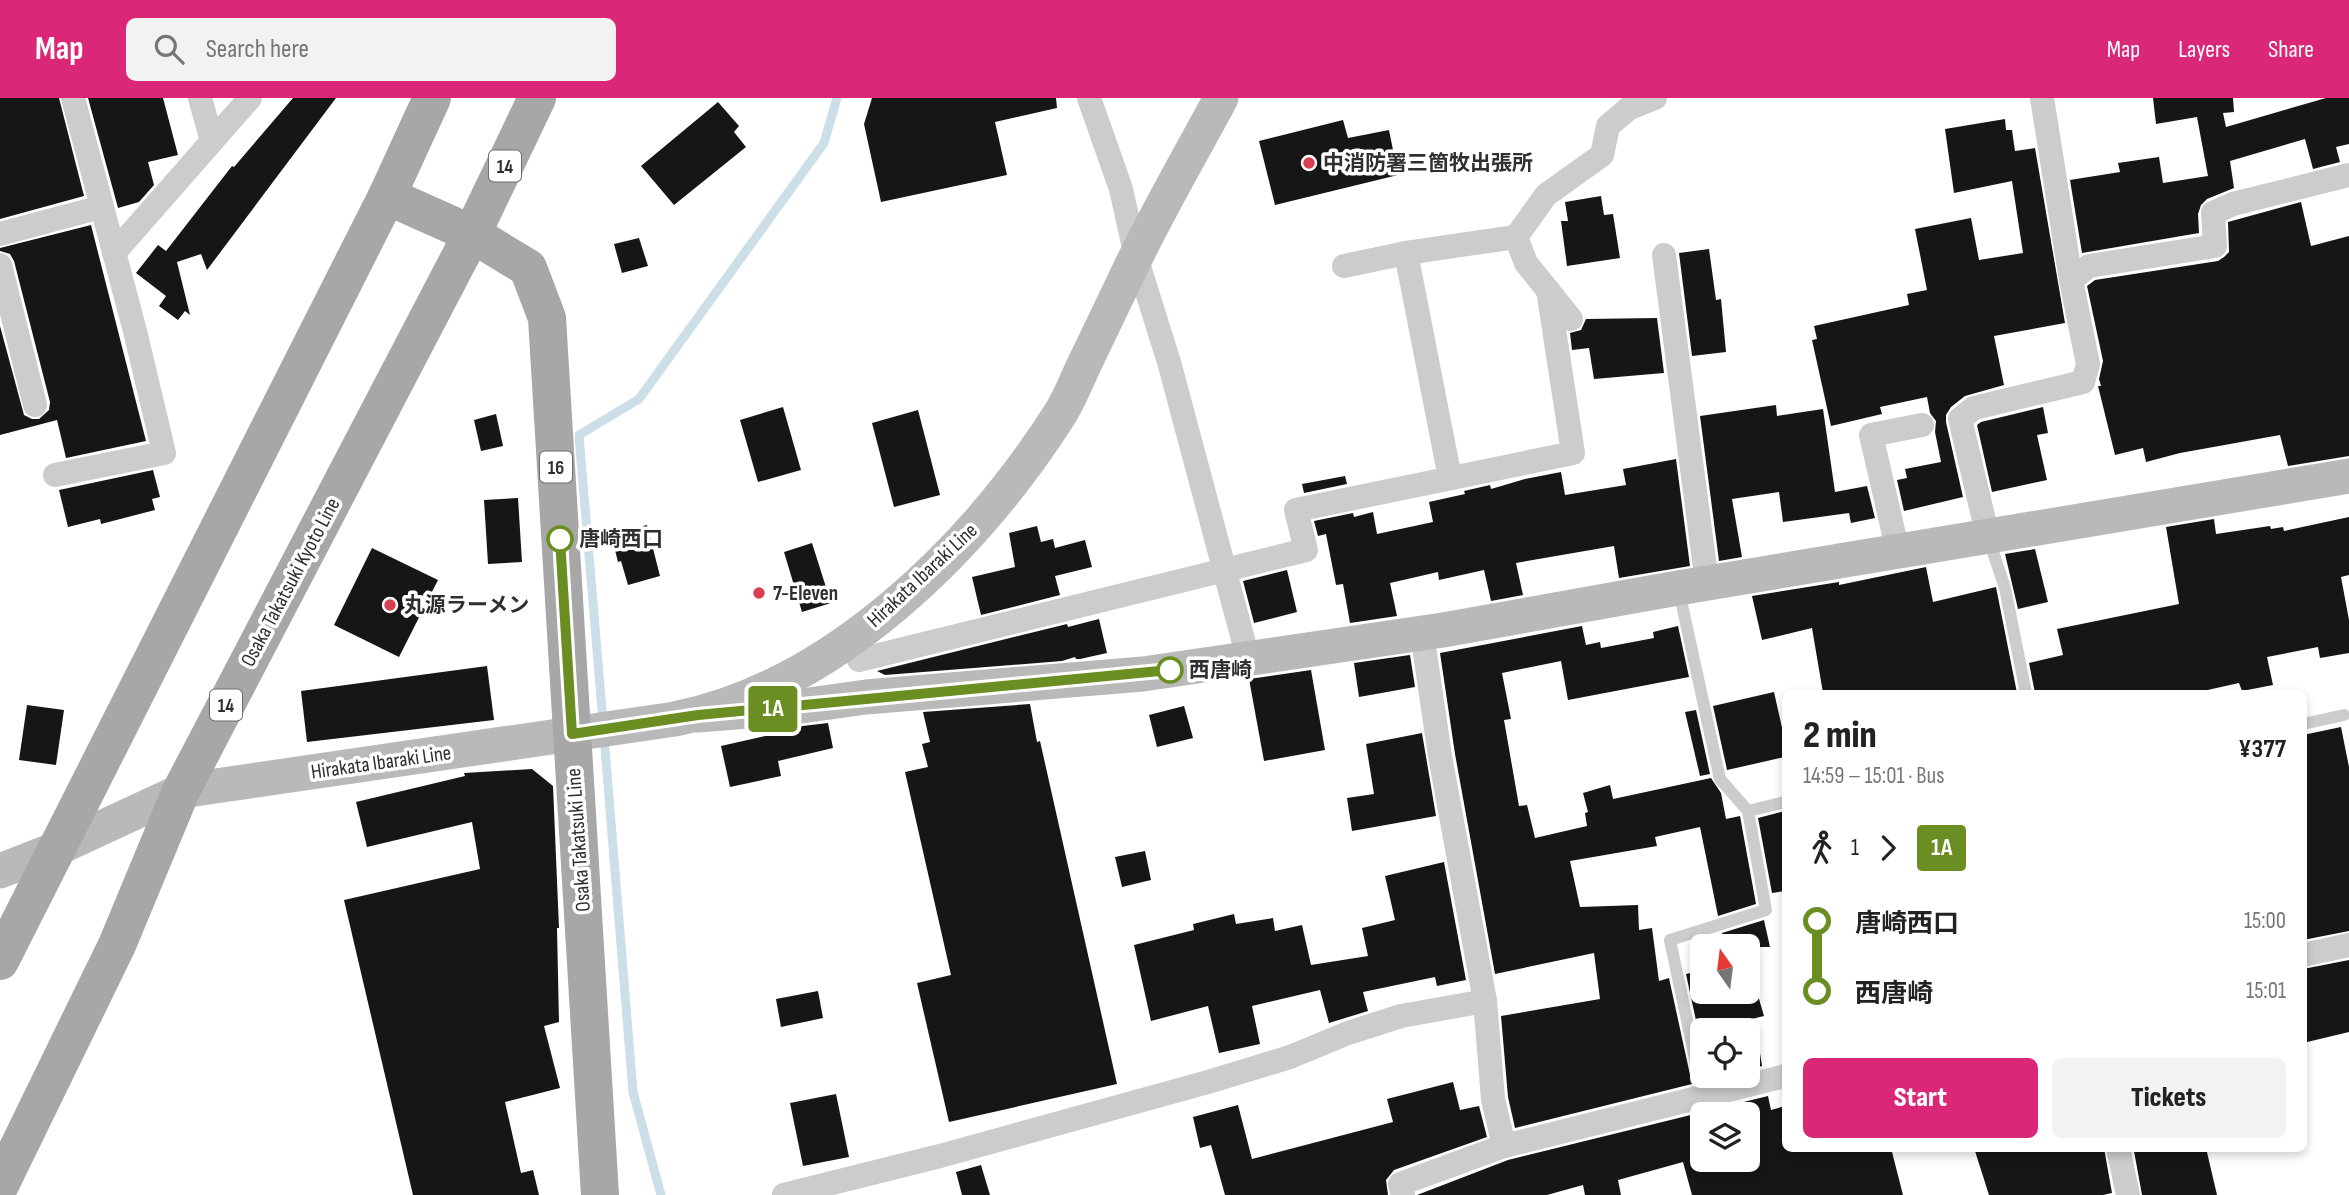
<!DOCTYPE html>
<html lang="en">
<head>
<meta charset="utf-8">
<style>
	:root { --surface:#fff; --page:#f2f2f2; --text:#222; --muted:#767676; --accent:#db2777 }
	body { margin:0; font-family:"Sofia Sans Condensed","Noto Sans JP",sans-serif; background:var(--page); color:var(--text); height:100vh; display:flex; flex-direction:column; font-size:26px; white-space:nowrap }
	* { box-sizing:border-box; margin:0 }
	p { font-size:23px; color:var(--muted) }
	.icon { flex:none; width:38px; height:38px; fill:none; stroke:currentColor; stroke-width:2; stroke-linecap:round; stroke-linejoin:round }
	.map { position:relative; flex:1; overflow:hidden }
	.side { position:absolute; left:1782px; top:592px; width:525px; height:462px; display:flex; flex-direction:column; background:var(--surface); border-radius:10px; box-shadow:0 4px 10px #0003 }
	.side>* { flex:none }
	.badge { padding:0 14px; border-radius:5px; font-size:24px; line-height:46px }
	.needle { width:46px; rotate:346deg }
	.fabs { position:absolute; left:1690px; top:836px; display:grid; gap:14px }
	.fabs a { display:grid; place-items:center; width:70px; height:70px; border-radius:10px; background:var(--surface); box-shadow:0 4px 10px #0003; font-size:35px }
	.map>.badge { position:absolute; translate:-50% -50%; box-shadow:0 0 0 4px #fff }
	.legs { display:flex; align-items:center; gap:10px; height:77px; padding:0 21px; font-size:23px }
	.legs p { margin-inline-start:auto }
	.summary { display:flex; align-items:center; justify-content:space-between; height:119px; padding:0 21px }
	h1 { font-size:38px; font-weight:800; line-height:52px }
	.action { display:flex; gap:14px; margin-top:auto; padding:14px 21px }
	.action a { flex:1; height:80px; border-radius:10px; background:var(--accent); color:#fff; font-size:28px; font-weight:800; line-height:80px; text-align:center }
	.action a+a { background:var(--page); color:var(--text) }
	ul { padding:0 21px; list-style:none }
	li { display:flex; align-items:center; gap:24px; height:70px; font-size:26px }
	li i { display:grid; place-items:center; width:10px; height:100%; margin:0 9px; background:currentColor }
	li i::after { content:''; width:18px; height:18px; margin:-9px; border:5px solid; border-radius:50%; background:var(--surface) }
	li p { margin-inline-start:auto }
	li:first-child i { background:linear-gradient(#0000 50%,currentColor 0) }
	li:last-child i { background:linear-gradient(currentColor 50%,#0000 0) }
	header { display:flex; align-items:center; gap:42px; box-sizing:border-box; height:98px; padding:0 35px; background:var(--accent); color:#fff }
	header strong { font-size:33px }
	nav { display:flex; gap:38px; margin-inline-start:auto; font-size:24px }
	.search { width:490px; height:63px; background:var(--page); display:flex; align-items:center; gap:18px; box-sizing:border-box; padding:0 24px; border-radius:10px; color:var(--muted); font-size:26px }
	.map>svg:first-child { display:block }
</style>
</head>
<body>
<header>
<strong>Map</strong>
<div class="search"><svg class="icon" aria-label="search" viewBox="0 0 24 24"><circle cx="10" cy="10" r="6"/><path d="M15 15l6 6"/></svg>Search here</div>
<nav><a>Map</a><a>Layers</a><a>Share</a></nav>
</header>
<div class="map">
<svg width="2349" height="1097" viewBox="0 0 2349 1097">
	<rect width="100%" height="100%" fill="#fff"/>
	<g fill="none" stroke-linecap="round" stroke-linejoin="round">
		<g stroke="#ccdfe9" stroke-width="9">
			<polyline points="603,624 579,337 639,301 824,45 837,0"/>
			<polyline points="604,638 633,994 661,1097"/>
		</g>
	</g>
	<g fill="#161616" fill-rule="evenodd">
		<polygon points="0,0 59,0 84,98 0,121"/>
		<polygon points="88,0 163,0 178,57 148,64 154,87 139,104 118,110"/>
		<polygon points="293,0 336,0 207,172 201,156 177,164 190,217 185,213 178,222 159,208 166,198 136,175 158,147 166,153 232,68 234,69"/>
		<polygon points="872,0 1056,0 1057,10 995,24 1007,77 881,104 864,26"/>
		<polygon points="2153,0 2233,0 2234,14 2223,15 2226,29 2326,0 2349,0 2349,46 2336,49 2340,64 2313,71 2305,41 2230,63 2234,90 2207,101 2201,107 2198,116 2199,135 2082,155 2070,82 2120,74 2118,65 2159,59 2163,85 2208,78 2197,19 2156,26"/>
		<polygon points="718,4 739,28 734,34 746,49 674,107 641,68"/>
		<polygon points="2005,21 2006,32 2012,32 2015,53 2035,50 2065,225 1994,238 2004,287 1965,298 1951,309 1946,317 1946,324 1963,399 1904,413 1897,382 1907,380 1905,371 1941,364 1935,334 1936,323 1930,315 1927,299 1880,309 1882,316 1831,328 1812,242 1817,241 1814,228 1909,207 1907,196 1927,192 1915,131 1971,120 1979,162 2023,155 2012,83 1954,95 1945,31"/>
		<polygon points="1343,22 1348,40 1389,32 1398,77 1275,107 1259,43"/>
		<polygon points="1601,98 1604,117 1613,116 1620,160 1567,168 1561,123 1568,123 1565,104"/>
		<polygon points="2301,104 2311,148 2349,138 2349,358 2288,368 2280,337 2180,355 2146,364 2143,350 2115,357 2098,288 2101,288 2099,281 2103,263 2087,188 2095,182 2218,163 2224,159 2229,154 2228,124"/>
		<polygon points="91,127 146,343 66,360 57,322 0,337 0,228 24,317 32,321 39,321 49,312 50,304 14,163 10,156 0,153 0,150"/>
		<polygon points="639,140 648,168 622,175 614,146"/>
		<polygon points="1709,151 1716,202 1721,201 1726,254 1692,258 1679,155"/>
		<polygon points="1657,220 1664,275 1594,281 1589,250 1572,252 1570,235 1581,232 1586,221"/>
		<polygon points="1776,307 1777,318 1823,311 1835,394 1867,388 1875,420 1851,425 1849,415 1783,424 1779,394 1732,401 1742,459 1719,463 1700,318"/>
		<polygon points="783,309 801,372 758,384 740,322"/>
		<polygon points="2043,309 2048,335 2037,337 2047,382 1992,394 1977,327 1981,324"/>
		<polygon points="918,312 940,397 894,409 872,325"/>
		<polygon points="496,316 503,348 481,353 474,322"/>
		<polygon points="1676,361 1690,468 1619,480 1614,448 1516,465 1523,497 1491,503 1484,472 1439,482 1438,474 1390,485 1397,518 1350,525 1343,486 1336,487 1326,436 1318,438 1314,423 1353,415 1354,419 1373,414 1377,436 1433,424 1429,404 1465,396 1464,393 1490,387 1491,391 1525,381 1561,374 1565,397 1626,387 1623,371"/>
		<polygon points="153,372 160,399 152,401 155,412 101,426 100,421 68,429 59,392"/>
		<polygon points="1345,378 1347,386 1304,395 1302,386"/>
		<polygon points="518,400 522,464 488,466 484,402"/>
		<polygon points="2349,419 2349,477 2341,479 2349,522 2349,555 2320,560 2318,549 2267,559 2273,587 2242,593 2239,585 2194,595 2035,595 2029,565 2063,557 2057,531 2179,506 2166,429 2214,421 2216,436 2270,428 2271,431 2283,429 2284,433"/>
		<polygon points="647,427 660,478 628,487 621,463 618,464 611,436"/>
		<polygon points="1037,428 1041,444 1053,441 1055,450 1085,442 1092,469 1055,478 1060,497 981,517 972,479 1015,469 1009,435"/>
		<polygon points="812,445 831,505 802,514 784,454"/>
		<polygon points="372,450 438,482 399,559 334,527"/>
		<polygon points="2035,451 2048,504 2018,511 2005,456"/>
		<polygon points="1926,469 1933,504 1996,489 2017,595 1823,595 1812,530 1762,542 1752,498 1839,484 1839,487"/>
		<polygon points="1287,472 1297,514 1254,525 1243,483"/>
		<polygon points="1099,521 1107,555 1080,561 1076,561 1075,559 1062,563 885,577 877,573 1067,526 1068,529"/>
		<polygon points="1582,528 1586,547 1600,544 1601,550 1654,540 1653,534 1678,528 1689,579 1568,602 1561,563 1502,575 1511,621 1504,622 1519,708 1527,707 1535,740 1587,728 1585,715 1588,714 1583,695 1610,687 1613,701 1711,680 1721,695 1726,721 1740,718 1756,806 1718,818 1700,729 1655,739 1657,748 1570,763 1580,809 1638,807 1639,832 1652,830 1659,883 1669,880 1692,986 1515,1030 1508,999 1501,918 1600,901 1594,855 1495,876 1455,656 1440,555"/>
		<polygon points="1410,557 1415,589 1359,599 1354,565"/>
		<polygon points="487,568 494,622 307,644 301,593"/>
		<polygon points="1311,572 1325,652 1264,663 1249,581"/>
		<polygon points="1774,594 1785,643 1785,659 1727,672 1713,608"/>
		<polygon points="1030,606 1037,644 1040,643 1117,986 949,1024 917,885 951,877 905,674 928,669 922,646 930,644 923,614"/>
		<polygon points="27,607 64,612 56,667 19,662"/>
		<polygon points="1184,608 1193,640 1157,649 1149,617"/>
		<polygon points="1696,612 1710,676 1700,678 1685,614"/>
		<polygon points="828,625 833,650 778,663 781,678 730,689 721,648 778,635 777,631"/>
		<polygon points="2341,629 2349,669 2349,833 2303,842 2303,637"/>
		<polygon points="1422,635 1436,718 1352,733 1347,700 1374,696 1366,646"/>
		<polygon points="532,671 553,688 559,830 557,830 559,924 544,928 560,990 505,1004 521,1075 533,1072 539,1097 413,1097 344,802 480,771 472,724 367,749 356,704 465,678 464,675"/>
		<polygon points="1785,713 1785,793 1772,795 1758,720"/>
		<polygon points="1145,753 1151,782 1122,789 1115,759"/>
		<polygon points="1444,764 1466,882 1437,888 1435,879 1363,894 1368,913 1329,925 1320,892 1252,908 1260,946 1219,955 1208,908 1151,923 1134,847 1194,832 1193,826 1234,816 1236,826 1273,820 1275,833 1302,827 1311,867 1368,858 1362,830 1395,822 1385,778"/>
		<polygon points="1764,822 1770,849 1724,849 1722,835"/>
		<polygon points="2349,862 2349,934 2303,945 2303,871"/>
		<polygon points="1703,872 1703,894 1757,894 1764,918 1703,933 1703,955 1686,876"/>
		<polygon points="818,893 823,920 781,929 776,901"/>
		<polygon points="1760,955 1762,968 1748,972 1748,956"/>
		<polygon points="1453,984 1460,1012 1479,1008 1487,1039 1394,1072 1386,1082 1388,1097 1225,1097 1211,1047 1200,1050 1193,1019 1238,1007 1252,1061 1393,1024 1387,1001"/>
		<polygon points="836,996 849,1059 803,1068 790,1005"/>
		<path d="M1768,998L1771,1012L1785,1008V1050H1891L1903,1097H1692L1683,1064L1618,1082L1621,1097H1585L1583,1087L1547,1097H1417L1508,1062ZM1703,1017H1748V1062H1703Z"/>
		<polygon points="1974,1050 2104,1050 2112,1095 2103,1097 1989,1097"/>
		<polygon points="2149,1050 2206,1050 2217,1097 2142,1097 2134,1053"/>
		<polygon points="981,1067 990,1097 962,1097 956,1074"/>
	</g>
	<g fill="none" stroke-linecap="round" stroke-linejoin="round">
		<g stroke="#ccc" stroke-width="12">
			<polyline points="1988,439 2005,490 2026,595"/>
			<polyline points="1679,493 1720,681 1748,713 1785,704"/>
			<polyline points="2303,626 2344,617"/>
			<polyline points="1703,998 1670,842 1766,812 1748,713"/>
		</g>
		<g stroke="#ccc" stroke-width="24">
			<polyline points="200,0 212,43"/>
			<polyline points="1089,0 1121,91 1136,159 1169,264 1248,560"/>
			<polyline points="0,136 101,109"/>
			<polyline points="114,155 250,0"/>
			<polyline points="1406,155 1450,380"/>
			<polyline points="1664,157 1707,485"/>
			<polyline points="0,167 35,307"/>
			<polyline points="1344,168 1406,155 1516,139"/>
			<polyline points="2071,182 2089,168 2215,148 2213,115 2233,106 2349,77"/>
			<polyline points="1571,221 1526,165 1516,139 1546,97 1602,57 1608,28 1628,11 1655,0"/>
			<polyline points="55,377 164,355 135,233 73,0"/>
			<polyline points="1988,439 1960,321 1974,310 2083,284 2088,266 2071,182 2042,0"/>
			<polyline points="1898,454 1871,337 1922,327"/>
			<polyline points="859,562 1306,452 1296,412 1573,355 1548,192"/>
			<polyline points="2303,857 2349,847"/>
			<polyline points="1485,903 1493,1001 1504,1048 1785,978"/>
			<polyline points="2118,1050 2128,1097"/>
			<polyline points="784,1097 940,1058 1208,984 1290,959 1348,935 1401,918 1485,903 1440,658 1422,535"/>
			<polyline points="1403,1097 1400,1086 1504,1048"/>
		</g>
		<g stroke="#b9b9b9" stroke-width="35">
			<polyline points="698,617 787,610 866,599 1143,576 1443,532 1678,490 2349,378"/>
			<path d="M0,773L56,751L181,693L675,621C835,589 975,449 1060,316C1069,302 1076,284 1083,269C1098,237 1114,205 1129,173C1157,114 1190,58 1221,0"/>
		</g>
		<g stroke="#a7a7a7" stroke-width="38">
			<polyline points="387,98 472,136 528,170 547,220 600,1097"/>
			<polyline points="0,863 387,98 432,0"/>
			<polyline points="0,1087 117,847 181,693 472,136 537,0"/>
		</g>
	</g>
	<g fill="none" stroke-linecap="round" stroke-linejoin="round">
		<defs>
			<polyline id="line-1" points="560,441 572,636 698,617 1170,572"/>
		</defs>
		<use href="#line-1" stroke="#fff" stroke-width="16"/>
		<use href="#line-1" stroke="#6b8e23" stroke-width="10"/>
	</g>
	<g fill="#d83f51" stroke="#fff" stroke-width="2.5">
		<circle cx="1309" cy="65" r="7"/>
		<circle cx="759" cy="495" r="7"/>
		<circle cx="390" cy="507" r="7"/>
	</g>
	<g fill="#fff" stroke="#6b8e23" stroke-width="3.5">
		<circle cx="560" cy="441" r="12"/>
		<circle cx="1170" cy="572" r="12"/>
	</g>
	<g text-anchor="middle" stroke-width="7" stroke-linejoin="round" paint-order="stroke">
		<g fill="#fff" stroke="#6d6d6d" stroke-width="2">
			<rect x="489" y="52.5" width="32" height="31" rx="5"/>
			<rect x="540" y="353.5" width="32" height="31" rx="5"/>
			<rect x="210" y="591.5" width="32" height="31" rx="5"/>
		</g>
		<g font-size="19" font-weight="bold" fill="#2f2f2f">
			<text x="505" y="75">14</text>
			<text x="556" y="376">16</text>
			<text x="226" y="614">14</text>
		</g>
		<g font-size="21" font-weight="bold" fill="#2f2f2f" stroke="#fff" text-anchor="start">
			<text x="1323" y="72">中消防署三箇牧出張所</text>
			<text x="773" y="502">7-Eleven</text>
			<text x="404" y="514">丸源ラーメン</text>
		</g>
		<g font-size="21" font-weight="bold" fill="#2f2f2f" stroke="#fff" text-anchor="start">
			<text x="579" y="448">唐崎西口</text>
			<text x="1189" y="579">西唐崎</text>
		</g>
		<g font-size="21" fill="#2f2f2f" stroke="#fff">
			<text transform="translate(922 477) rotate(-43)" y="7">Hirakata Ibaraki Line</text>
			<text transform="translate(290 484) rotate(-62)" y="7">Osaka Takatsuki Kyoto Line</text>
			<text transform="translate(381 664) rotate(-8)" y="7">Hirakata Ibaraki Line</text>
			<text transform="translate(578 742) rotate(-94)" y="7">Osaka Takatsuki Line</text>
		</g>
	</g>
</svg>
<div class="fabs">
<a><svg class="needle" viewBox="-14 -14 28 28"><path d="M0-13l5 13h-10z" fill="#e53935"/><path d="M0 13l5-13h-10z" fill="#767676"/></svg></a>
<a><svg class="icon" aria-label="locate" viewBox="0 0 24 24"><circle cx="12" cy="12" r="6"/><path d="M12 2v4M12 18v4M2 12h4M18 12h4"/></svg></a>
<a><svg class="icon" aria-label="layers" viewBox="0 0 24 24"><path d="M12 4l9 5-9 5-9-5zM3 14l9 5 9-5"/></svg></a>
</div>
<b class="badge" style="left:773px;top:611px;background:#6b8e23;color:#fff">1A</b>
<section class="side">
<div class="summary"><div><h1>2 min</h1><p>14:59 – 15:01 · Bus</p></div><b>¥377</b></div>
<div class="legs"><svg class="icon" aria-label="walk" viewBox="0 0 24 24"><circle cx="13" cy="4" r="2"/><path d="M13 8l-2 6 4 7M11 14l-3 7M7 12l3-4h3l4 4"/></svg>1<svg class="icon" aria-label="forward" viewBox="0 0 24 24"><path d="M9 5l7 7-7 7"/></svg><b class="badge" style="background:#6b8e23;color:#fff">1A</b></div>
<ul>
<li><i style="color:#6b8e23"></i><b>唐崎西口</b><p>15:00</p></li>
<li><i style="color:#6b8e23"></i><b>西唐崎</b><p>15:01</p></li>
</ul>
<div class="action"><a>Start</a><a>Tickets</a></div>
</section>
</div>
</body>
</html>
